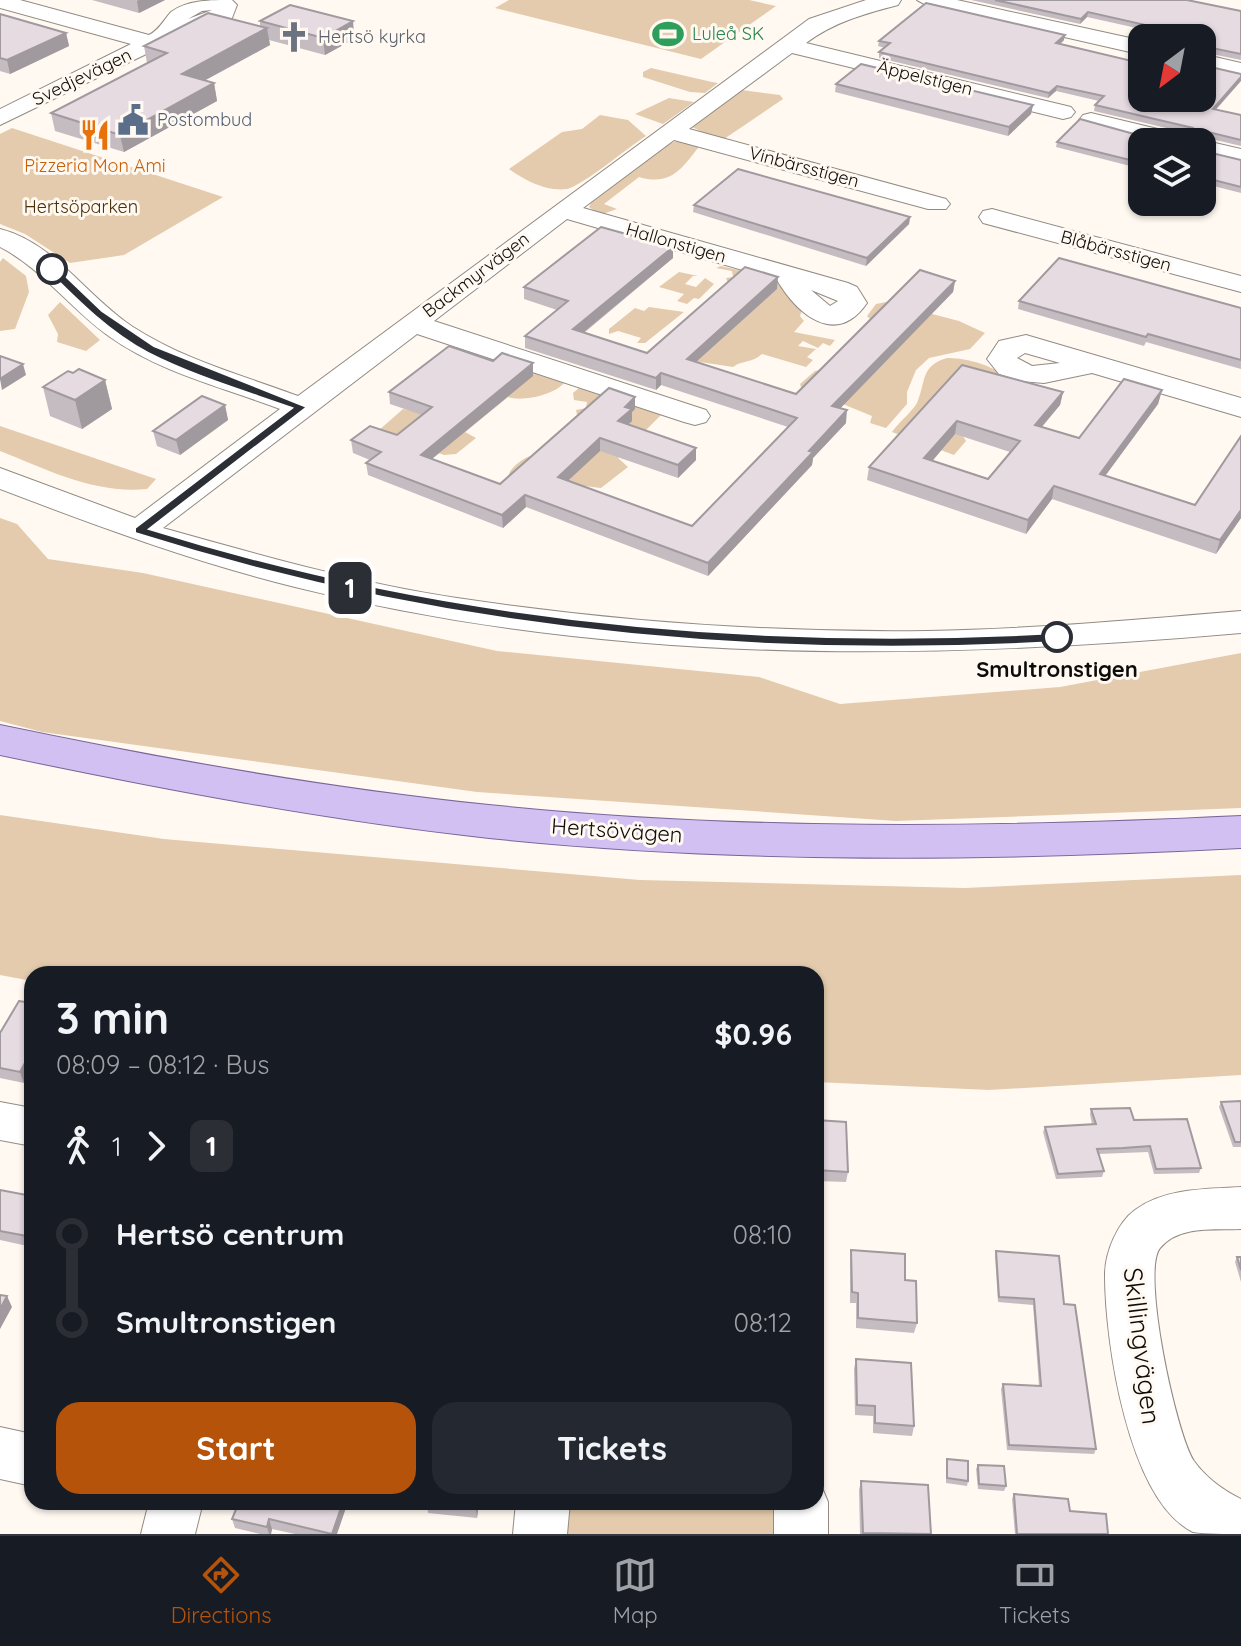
<!DOCTYPE html>
<html lang="en">
<head>
<meta charset="utf-8">
<style>
	:root { --surface:#171b24; --page:#242831; --text:#f1f3f6; --muted:#9ea1a6; --line:#363941; --accent:#b45309 }
	body { margin:0; font-family:Quicksand,sans-serif; background:var(--page); color:var(--text); height:100vh; display:flex; flex-direction:column; font-size:30px; white-space:nowrap }
	* { box-sizing:border-box; margin:0 }
	p { font-size:26px; color:var(--muted) }
	.icon { flex:none; width:44px; height:44px; fill:none; stroke:currentColor; stroke-width:2; stroke-linecap:round; stroke-linejoin:round }
	.map { position:relative; flex:1; overflow:hidden }
	.sheet { position:absolute; left:24px; top:966px; width:800px; height:544px; display:flex; flex-direction:column; background:var(--surface); border-radius:24px; box-shadow:0 2px 6px #0004 }
	.sheet>* { flex:none }
	.badge { padding:0 16px; border-radius:12px; font-size:28px; line-height:52px }
	.needle { width:52px; rotate:212deg }
	.fabs { position:absolute; left:1128px; top:24px; display:grid; gap:16px }
	.fabs a { display:grid; place-items:center; width:88px; height:88px; border-radius:16px; background:var(--surface); box-shadow:0 2px 6px #0004; font-size:40px }
	.map>.badge { position:absolute; translate:-50% -50%; box-shadow:0 0 0 4px #fff }
	.legs { display:flex; align-items:center; gap:12px; height:88px; padding:0 32px; font-size:26px }
	.legs p { margin-inline-start:auto }
	.head { display:flex; align-items:center; justify-content:space-between; height:136px; padding:0 32px }
	h1 { font-size:44px; font-weight:800; line-height:60px }
	.cta { display:flex; gap:16px; margin-top:auto; padding:16px 32px }
	.cta a { flex:1; height:92px; border-radius:24px; background:var(--accent); color:#fff; font-size:32px; font-weight:800; line-height:92px; text-align:center }
	.cta a+a { background:var(--page); color:var(--text) }
	ul { padding:0 32px; list-style:none }
	li { display:flex; align-items:center; gap:28px; height:88px; font-size:30px }
	li i { display:grid; place-items:center; width:12px; height:100%; margin:0 10px; background:currentColor }
	li i::after { content:''; width:20px; height:20px; margin:-10px; border:6px solid; border-radius:50%; background:var(--surface) }
	li p { margin-inline-start:auto }
	li:first-child i { background:linear-gradient(#0000 50%,currentColor 0) }
	li:last-child i { background:linear-gradient(currentColor 50%,#0000 0) }
	.menu { display:flex; justify-content:space-around; align-items:center; height:112px; border-top:2px solid var(--line); background:var(--surface); font-size:22px; color:var(--muted) }
	.menu a { display:grid; justify-items:center; gap:4px }
	.menu .active { color:var(--accent) }
	.map>svg:first-child { display:block }
</style>
</head>
<body>
<div class="map">
<svg width="1241" height="1534" viewBox="0 0 1241 1534">
	<rect width="100%" height="100%" fill="#fff9f2"/>
	<g fill="#e4cbad">
		<polygon points="509,0 749,0 776,6 701,59 495,8"/>
		<polygon points="651,68 712,82 718,83 705,93 690,92 643,77 643,72"/>
		<polygon points="742,90 780,95 783,99 724,139 714,138 692,127"/>
		<polygon points="669,98 694,102 663,124 635,114"/>
		<path d="M600,115L628,120L646,136C630,146 582,186 567,189C547,192 524,180 509,169L562,132L582,129Z"/>
		<polygon points="12,128 223,197 124,255 70,263 25,234 0,224 0,134"/>
		<path d="M683,140L702,143C683,166 673,187 639,177L604,204L617,209L600,215L589,207L591,203L670,143Z"/>
		<polygon points="3,258 26,276 29,292 15,329 0,331 0,262"/>
		<path d="M721,266L777,279L802,310L800,316L804,321L794,332L835,340L830,346L823,343L818,348L803,341L798,346L816,349L807,357L813,360L806,367L762,354C753,363 742,360 733,367L687,360L729,285L726,278L733,277L732,271L716,268Z"/>
		<polygon points="679,272 698,276 693,276 685,284 696,287 705,278 714,284 699,299 694,298 687,304 677,301 684,294 659,287"/>
		<polygon points="60,302 100,340 86,351 57,342 58,334 48,315"/>
		<polygon points="886,302 959,321 985,333 970,349 929,358 916,370 907,392 907,404 886,428 870,423 872,416 801,387 800,384 815,371 820,370 872,321 867,316 876,304"/>
		<polygon points="649,307 684,312 645,343 637,343 641,338 618,331 609,334 609,329 635,308 644,311"/>
		<path d="M462,348L564,383C554,395 522,402 508,397L465,432L476,438L456,454L444,455L378,431L403,409L408,410L450,358Z"/>
		<path d="M947,358C968,358 997,366 1011,382L959,430L966,441L954,455L892,432C899,422 911,413 917,403C926,382 920,366 947,358Z"/>
		<path d="M579,388L634,406L643,405L662,414L618,458L628,467L601,488L508,477C510,467 525,456 535,455L578,419L576,410L586,408L587,402L574,400L573,393Z"/>
		<path d="M0,426L156,479L147,489C94,494 48,470 0,451Z"/>
		<polygon points="0,518 17,524 48,559 143,573 497,651 759,677 840,704 1060,687 1241,653 1241,808 896,821 477,792 42,732 0,721"/>
		<polygon points="0,815 164,839 640,880 965,888 1241,875 1241,1075 989,1090 816,1082 816,974 32,974 32,981 0,975"/>
		<rect x="540" y="1502" width="257" height="32"/>
	</g>
	<g fill="none" stroke-linecap="round" stroke-linejoin="round">
		<defs>
			<g id="minor">
				<path d="M0,0H20L149,35C159,30 163,21 171,12C187,0 210,0 232,0L237,5L232,18L173,41L0,125V109L131,44L0,8ZM212,10L188,19L202,11Z"/>
				<path d="M866,0H901L898,5C864,14 834,22 806,43L1071,107L1075,112L1071,117L1063,119L792,53L689,129L946,199L950,204L946,209H928L674,140L583,208L848,283L857,287L867,303C836,348 797,314 777,280L567,219L434,321L706,410L710,416L706,422L695,425L684,422L417,334L163,528C259,555 357,583 457,598C612,621 770,633 927,631C1032,629 1136,620 1241,611V633C921,661 609,665 295,587C194,562 97,526 0,489V468L135,518L280,409C222,387 161,373 110,337C71,310 43,269 0,247V229C55,243 87,297 133,327C184,360 242,375 298,396L809,19ZM811,290L838,301L830,306Z"/>
				<polygon points="917,0 957,0 1130,38 1141,45 1130,52 928,6"/>
				<polygon points="1202,54 1241,63 1241,77 1202,68"/>
				<polygon points="1091,113 1191,137 1194,142 1202,140 1241,149 1241,163 1202,154 1202,142 1152,142 1083,125 1079,120 1083,115"/>
				<polygon points="992,209 1241,276 1241,292 983,223 979,217 983,211"/>
				<path d="M1026,335L1241,398V417L1092,373L1044,383L1020,381L999,374L987,359L999,341ZM1025,353L1060,363L1032,366L1017,358Z"/>
				<polygon points="0,1102 32,1108 32,1146 0,1140"/>
				<path d="M1241,1187V1229C1215,1230 1179,1225 1160,1248C1141,1271 1176,1434 1194,1461C1206,1478 1223,1490 1241,1499V1534C1227,1534 1205,1534 1193,1532C1128,1500 1105,1341 1105,1275C1105,1253 1117,1223 1135,1210C1164,1188 1207,1189 1241,1187Z"/>
				<polygon points="0,1427 32,1434 32,1486 0,1479"/>
				<polygon points="816,1482 820,1483 828,1502 828,1534 774,1534 774,1502 816,1502"/>
				<polygon points="149,1502 203,1502 195,1534 141,1534"/>
				<polygon points="516,1502 570,1502 567,1534 513,1534"/>
			</g>
			<path id="major" d="M0,725C162,759 324,788 489,805C739,831 990,828 1241,816V848C990,861 739,864 489,838C324,820 162,789 0,755Z"/>
		</defs>
		<use href="#minor" stroke="#918b83" stroke-width="2"/>
		<use href="#major" stroke="#79669a" stroke-width="2"/>
		<use href="#minor" fill="#fff" fill-rule="evenodd"/>
		<use href="#major" fill="#d1c0f1" fill-rule="evenodd"/>
	</g>
	<g fill="#c5bcc2" fill-rule="evenodd">
		<polygon points="92,0 165,0 139,13"/>
		<polygon points="971,0 1187,0 1241,11 1241,60 1202,52 1202,38 1168,35 1087,17 1080,24"/>
		<polygon points="0,14 66,33 69,46 10,74 0,71"/>
		<polygon points="260,21 353,21 354,39 325,55 269,40 270,45 204,81 214,83 217,101 124,152 55,131 51,113 147,63 144,46 260,27"/>
		<polygon points="1064,40 1060,44 1216,109 1241,115 1241,146 1203,137 1195,139 1192,134 1094,111 1095,105 1099,101 1056,91 1048,98 879,58 879,52 885,48 878,46 879,41"/>
		<polygon points="836,84 1033,105 1031,114 1008,136 835,92"/>
		<polygon points="1152,139 1142,142 1142,169 1056,147 1057,142"/>
		<polygon points="1202,148 1203,151 1241,160 1241,193 1202,183"/>
		<polygon points="694,205 910,217 909,224 866,266 693,212"/>
		<polygon points="673,247 673,258 584,333 647,353 777,289 696,362 796,394 955,281 953,292 840,408 846,423 813,458 812,465 708,576 526,507 503,528 368,475 366,463 370,460 353,453 351,440 397,435 422,415 390,404 389,392 493,361 533,363 533,376 432,459 500,484 635,409 632,412 632,421 628,425 696,448 696,460 678,478 600,451 567,481 692,526 788,427 661,385 656,390 525,348 525,336 557,310 524,299 524,287"/>
		<polygon points="1019,301 1241,308 1241,369 1146,342 1144,346 1018,309"/>
		<path d="M962,365L1063,392L1060,405L1042,427L1079,438L1162,390L1158,404L1105,476L1195,505L1241,518L1216,554L1052,499L1026,534L867,480L869,467ZM955,434L1010,452L988,479L932,461Z"/>
		<polygon points="73,373 105,380 112,409 82,429 50,416 43,387"/>
		<polygon points="225,405 228,420 180,455 157,446 153,431"/>
		<polygon points="32,1003 32,1069 24,1083 0,1078 0,1033"/>
		<polygon points="1241,1101 1241,1147 1233,1147 1219,1107 1221,1102"/>
		<polygon points="1091,1109 1134,1120 1201,1168 1199,1173 1154,1174 1148,1152 1098,1154 1104,1171 1102,1177 1056,1179 1043,1132 1045,1127 1092,1124 1090,1114"/>
		<polygon points="816,1120 848,1172 846,1182 816,1181"/>
		<polygon points="0,1190 32,1196 32,1247 0,1240"/>
		<polygon points="851,1250 905,1280 917,1323 914,1333 856,1328 856,1303 850,1303 850,1260"/>
		<polygon points="996,1251 1064,1304 1096,1449 1094,1454 1007,1450 1001,1389 1003,1384 1039,1386 1033,1305 998,1302 995,1256"/>
		<polygon points="1237,1257 1241,1257 1241,1282 1235,1262"/>
		<polygon points="856,1359 914,1426 912,1436 873,1433 873,1416 855,1415 854,1369"/>
		<polygon points="947,1459 968,1481 967,1486 946,1483 946,1464"/>
		<polygon points="978,1465 1006,1486 1004,1491 978,1489 976,1469"/>
		<polygon points="861,1481 931,1534 860,1534 859,1490"/>
		<polygon points="1014,1494 1070,1511 1108,1534 1015,1534 1012,1499"/>
		<polygon points="239,1502 337,1534 295,1534 272,1529 271,1534 260,1534 235,1528 232,1519"/>
		<polygon points="479,1502 477,1518 428,1513 427,1504"/>
	</g>
	<g fill="#a0999e">
		<polygon points="139,0 165,0 139,13 137,1"/>
		<polygon points="1088,12 1087,17 1080,24 1081,19"/>
		<polygon points="353,21 354,39 325,55 323,38"/>
		<polygon points="267,28 270,45 185,91 182,74"/>
		<polygon points="66,33 69,46 10,74 7,60"/>
		<polygon points="1065,35 1064,40 1055,49 1056,43"/>
		<polygon points="1241,77 1241,81 1212,114 1213,109"/>
		<polygon points="214,83 217,101 124,152 120,135"/>
		<polygon points="1057,86 1056,91 1048,98 1049,93"/>
		<polygon points="1033,105 1031,114 1008,136 1009,127"/>
		<polygon points="1204,131 1203,137 1195,139 1197,133"/>
		<polygon points="910,217 909,224 866,266 867,258"/>
		<polygon points="673,247 673,258 573,341 573,329"/>
		<polygon points="778,277 777,289 686,371 687,359"/>
		<polygon points="955,281 953,292 831,418 832,406"/>
		<polygon points="533,363 533,376 422,467 421,455"/>
		<polygon points="23,364 26,375 2,390 0,379"/>
		<polygon points="661,373 661,385 656,390 656,378"/>
		<polygon points="105,380 112,409 82,429 75,400"/>
		<polygon points="1162,390 1158,404 1097,487 1100,474"/>
		<polygon points="1063,392 1060,405 1032,438 1035,425"/>
		<polygon points="635,397 635,409 632,412 632,421 618,434 618,421 625,407"/>
		<polygon points="225,405 228,420 180,455 176,440"/>
		<polygon points="847,410 846,423 813,458 812,465 708,576 708,563 809,451"/>
		<polygon points="957,421 955,434 923,472 924,458"/>
		<polygon points="600,438 600,451 558,490 558,477"/>
		<polygon points="696,448 696,460 678,478 678,465"/>
		<polygon points="1054,486 1052,499 1026,534 1028,520"/>
		<polygon points="525,495 526,507 503,528 502,515"/>
		<polygon points="1241,510 1241,518 1216,554 1220,540"/>
		<polygon points="32,1042 32,1069 24,1083 20,1072 27,1051"/>
		<polygon points="7,1296 12,1307 0,1329 0,1309"/>
		<polygon points="343,1502 348,1502 337,1534 332,1534"/>
		<polygon points="477,1502 479,1502 477,1518 476,1508"/>
		<polygon points="269,1519 272,1529 271,1534 269,1534 267,1527"/>
	</g>
	<g fill="#e5dbe1" stroke="#a0999e" stroke-width="2" fill-rule="evenodd">
		<polygon points="995,0 1187,0 1241,11 1241,54 1202,46 1202,38 1165,38 1172,31 1088,12 1081,19"/>
		<polygon points="926,3 1065,35 1056,43 1140,63 1142,61 1142,98 1202,98 1202,65 1241,74 1241,77 1213,109 1241,115 1241,140 1204,131 1197,133 1193,128 1095,105 1104,96 1057,86 1049,93 879,52 890,43 879,41"/>
		<polygon points="290,5 353,21 323,38 260,21"/>
		<polygon points="208,13 267,28 182,74 214,83 120,135 51,113 167,53 144,46"/>
		<polygon points="0,14 66,33 7,60 0,58"/>
		<polygon points="861,64 1033,105 1009,127 836,84"/>
		<polygon points="1080,119 1152,139 1200,139 1201,142 1142,142 1142,163 1057,142"/>
		<polygon points="1202,148 1203,151 1241,160 1241,187 1202,177"/>
		<polygon points="738,169 910,217 867,258 694,205"/>
		<polygon points="601,227 673,247 573,329 647,353 745,267 778,277 687,359 796,394 920,270 955,281 832,406 847,410 809,451 813,452 708,563 525,495 502,515 366,463 381,452 351,440 370,426 397,435 432,407 389,392 449,346 493,361 502,353 533,363 421,455 500,484 609,388 635,397 625,407 632,409 618,421 696,448 678,465 600,438 558,477 692,526 797,418 661,373 656,378 525,336 568,301 524,287"/>
		<polygon points="1059,258 1241,308 1241,360 1148,334 1146,337 1019,301"/>
		<polygon points="0,356 23,364 0,379"/>
		<path d="M962,365L1063,392L1035,425L1079,438L1124,379L1162,390L1100,474L1195,505L1241,436V510L1220,540L1054,486L1028,520L869,467ZM957,421L1020,441L988,479L924,458Z"/>
		<polygon points="79,369 105,380 75,400 43,387 68,371 73,373"/>
		<polygon points="202,396 225,405 176,440 153,431"/>
		<polygon points="19,1001 32,1003 32,1042 27,1051 31,1052 20,1072 0,1068 0,1033"/>
		<polygon points="1241,1101 1241,1142 1235,1142 1221,1102"/>
		<polygon points="1130,1108 1134,1120 1187,1119 1201,1168 1156,1169 1150,1146 1123,1148 1097,1149 1104,1171 1058,1174 1045,1127 1096,1124 1091,1109"/>
		<polygon points="816,1120 846,1122 848,1172 816,1170"/>
		<polygon points="0,1190 32,1196 32,1237 0,1231"/>
		<polygon points="851,1250 905,1254 905,1280 916,1281 917,1323 858,1318 858,1293 852,1292"/>
		<polygon points="996,1251 1059,1256 1064,1304 1075,1305 1096,1449 1009,1445 1003,1384 1041,1386 1034,1299 999,1297"/>
		<polygon points="1237,1257 1241,1257 1241,1270"/>
		<polygon points="0,1295 7,1296 0,1309"/>
		<polygon points="856,1359 911,1363 914,1426 875,1423 875,1406 857,1405"/>
		<polygon points="947,1459 968,1461 968,1481 947,1478"/>
		<polygon points="978,1465 1004,1466 1006,1486 979,1484"/>
		<polygon points="861,1481 928,1485 931,1534 863,1533"/>
		<polygon points="1014,1494 1068,1499 1070,1511 1106,1514 1108,1534 1017,1534"/>
		<polygon points="239,1502 343,1502 332,1534 269,1519 267,1527 232,1519"/>
		<polygon points="427,1502 477,1502 476,1508 427,1504"/>
	</g>
	<path fill="#2c2e35" stroke="#fff" stroke-width="2" d="M48,267H56L102,311L154,346L307,407L149,529C443,621 751,650 1057,633L1064,637L1057,642C745,660 433,627 135,533V528L292,408C244,391 193,376 148,353C109,332 79,302 48,271Z"/>
	<defs>
		<symbol id="stadium-bare" viewBox="-9 -9 18 18"><path d="M0-5a6.5 5 0 1 0 0 10a6.5 5 0 1 0 0-10ZM-3.5-1.8h7v3.6h-7Z" fill="#2e9e5b" stroke="#fff9f2" stroke-width="2.5" paint-order="stroke"/></symbol>
		<symbol id="church-bare" viewBox="-9 -9 18 18"><path d="M-1.2-6h2.4v3.5h3.3v2.4h-3.3V6h-2.4V-.1h-3.3v-2.4h3.3Z" fill="#6b7280" stroke="#fff9f2" stroke-width="2.5" paint-order="stroke"/></symbol>
		<symbol id="civic-bare" viewBox="-9 -9 18 18"><path d="M-.6-6.5H3V-4.5H.6V-3L4-1V1h2V6H-6V1h2V-1L-.6-3ZM-1.2 2.5V6h2.4V2.5Z" fill="#5c6f8a" stroke="#fff9f2" stroke-width="2.5" paint-order="stroke"/></symbol>
		<symbol id="restaurant-bare" viewBox="-9 -9 18 18"><path d="M-5-6h1v4h1v-4h1v4h1v-4h1v5L-1.5 .5V6h-2V.5L-5-1ZM5-6V6H3V1.5H1.5Q1.5-4 5-6Z" fill="#e8710a" stroke="#fff9f2" stroke-width="2.5" paint-order="stroke"/></symbol>
	</defs>
	<g fill-rule="evenodd">
		<use href="#stadium-bare" x="646" y="12" width="44" height="44"/>
		<use href="#church-bare" x="272" y="15" width="44" height="44"/>
		<use href="#civic-bare" x="111" y="98" width="44" height="44"/>
		<use href="#restaurant-bare" x="73" y="113" width="44" height="44"/>
	</g>
	<g fill="#fff" stroke="#2c2e35" stroke-width="4">
		<circle cx="52" cy="269" r="14"/>
		<circle cx="1057" cy="637" r="14"/>
	</g>
	<g text-anchor="middle" stroke-width="6" stroke-linejoin="round" paint-order="stroke">
		<g font-size="18" fill="#27864d" stroke="#fff9f2" text-anchor="start">
			<text x="692" y="40">Luleå SK</text>
		</g>
		<g font-size="18" fill="#5b616d" stroke="#fff9f2" text-anchor="start">
			<text x="318" y="43">Hertsö kyrka</text>
		</g>
		<g font-size="18" fill="#0e0c09" stroke="#fff9f2">
			<text transform="translate(82 77) rotate(-26)" y="6">Svedjevägen</text>
			<text transform="translate(925 78) rotate(14)" y="6">Äppelstigen</text>
			<text transform="translate(804 167) rotate(15)" y="6">Vinbärsstigen</text>
			<text transform="translate(676 243) rotate(16)" y="6">Hallonstigen</text>
			<text transform="translate(1116 251) rotate(15)" y="6">Blåbärsstigen</text>
			<text transform="translate(476 275) rotate(-37)" y="6">Backmyrvägen</text>
		</g>
		<g font-size="18" fill="#4e5e75" stroke="#fff9f2" text-anchor="start">
			<text x="157" y="126">Postombud</text>
		</g>
		<g font-size="18" fill="#c56008" stroke="#fff9f2">
			<text x="95" y="172">Pizzeria Mon Ami</text>
		</g>
		<g font-size="18" fill="#4b3007" stroke="#fff9f2">
			<text x="81" y="213">Hertsöparken</text>
		</g>
		<g font-size="22" font-weight="bold" fill="#0e0c09" stroke="#fff9f2">
			<text x="1057" y="677">Smultronstigen</text>
		</g>
		<g font-size="22" fill="#0e0c09" stroke="#fff9f2">
			<text transform="translate(617 830) rotate(4)" y="8">Hertsövägen</text>
		</g>
		<g font-size="26" fill="#0e0c09" stroke="#fff9f2">
			<text transform="translate(1142 1346) rotate(83)" y="9">Skillingvägen</text>
		</g>
	</g>
</svg>
<div class="fabs">
<a><svg class="needle" viewBox="-14 -14 28 28"><path d="M0-13l5 13h-10z" fill="#e53935"/><path d="M0 13l5-13h-10z" fill="#9ea1a6"/></svg></a>
<a><svg class="icon" aria-label="layers" viewBox="0 0 24 24"><path d="M12 4l9 5-9 5-9-5zM3 14l9 5 9-5"/></svg></a>
</div>
<b class="badge" style="left:350px;top:588px;background:#2c2e35;color:#fff">1</b>
<section class="sheet">
<div class="head"><div><h1>3 min</h1><p>08:09 – 08:12 · Bus</p></div><b>$0.96</b></div>
<div class="legs"><svg class="icon" aria-label="walk" viewBox="0 0 24 24"><circle cx="13" cy="4" r="2"/><path d="M13 8l-2 6 4 7M11 14l-3 7M7 12l3-4h3l4 4"/></svg>1<svg class="icon" aria-label="forward" viewBox="0 0 24 24"><path d="M9 5l7 7-7 7"/></svg><b class="badge" style="background:#2c2e35;color:#fff">1</b></div>
<ul>
<li><i style="color:#2c2e35"></i><b>Hertsö centrum</b><p>08:10</p></li>
<li><i style="color:#2c2e35"></i><b>Smultronstigen</b><p>08:12</p></li>
</ul>
<div class="cta"><a>Start</a><a>Tickets</a></div>
</section>
</div>
<nav class="menu">
<a class="active"><svg class="icon" aria-label="directions" viewBox="0 0 24 24"><path d="M12 3l9 9-9 9-9-9zM9 14v-3h6M13 9l2 2-2 2"/></svg>Directions</a>
<a><svg class="icon" aria-label="map" viewBox="0 0 24 24"><path d="M3 6l6-2 6 2 6-2v14l-6 2-6-2-6 2zM9 4v14M15 6v14"/></svg>Map</a>
<a><svg class="icon" aria-label="tickets" viewBox="0 0 24 24"><path d="M3 7h18v10H3zM15 7v10"/></svg>Tickets</a>
</nav>
</body>
</html>
